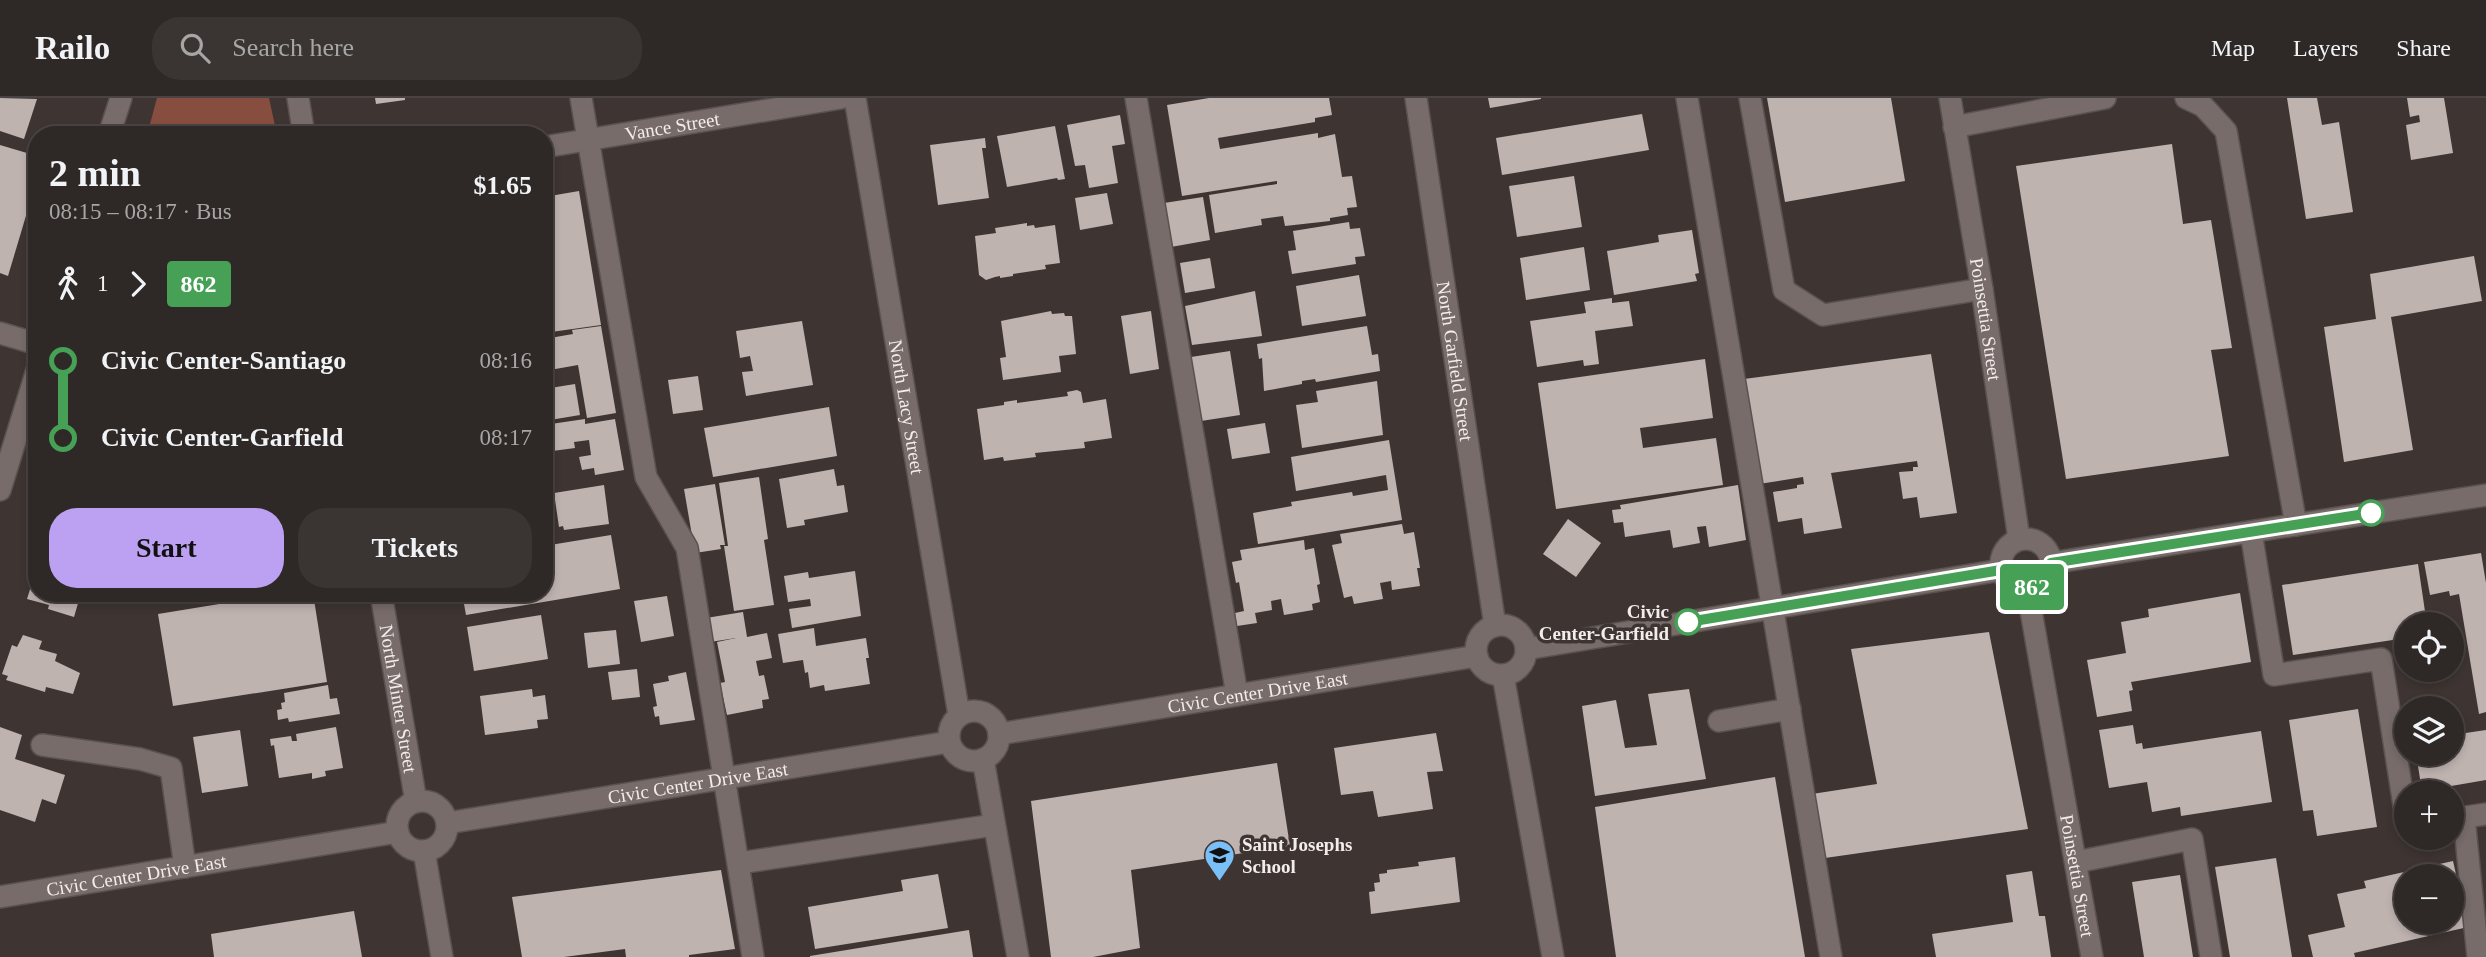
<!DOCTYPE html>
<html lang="en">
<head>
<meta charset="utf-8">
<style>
	:root { --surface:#2e2826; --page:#3a3432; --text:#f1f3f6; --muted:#a7a6a7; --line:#494443; --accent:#bca0f2 }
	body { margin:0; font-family:"Times New Roman",serif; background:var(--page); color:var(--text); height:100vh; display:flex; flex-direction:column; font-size:26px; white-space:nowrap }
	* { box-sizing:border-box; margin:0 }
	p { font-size:23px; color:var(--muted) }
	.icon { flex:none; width:38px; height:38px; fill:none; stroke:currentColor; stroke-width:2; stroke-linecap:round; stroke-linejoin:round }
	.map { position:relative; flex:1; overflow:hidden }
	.side { position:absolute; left:28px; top:28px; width:525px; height:476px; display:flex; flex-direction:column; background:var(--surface); border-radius:28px; box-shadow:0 4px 10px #0003,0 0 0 2px var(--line) }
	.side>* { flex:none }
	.badge { padding:0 14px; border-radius:5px; font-size:24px; line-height:46px }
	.tools { position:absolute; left:2394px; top:514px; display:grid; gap:14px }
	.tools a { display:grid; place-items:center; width:70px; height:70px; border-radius:50%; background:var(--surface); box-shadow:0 4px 10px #0003,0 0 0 2px var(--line); font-size:35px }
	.map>.badge { position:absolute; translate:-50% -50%; box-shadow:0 0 0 4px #fff }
	.legs { display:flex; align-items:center; gap:10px; height:77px; padding:0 21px; font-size:23px }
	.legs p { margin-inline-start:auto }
	.headline { display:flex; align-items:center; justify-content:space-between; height:119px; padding:0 21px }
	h1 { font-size:38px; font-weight:600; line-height:52px }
	.button { display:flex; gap:14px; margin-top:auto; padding:14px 21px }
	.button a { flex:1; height:80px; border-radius:28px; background:var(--accent); color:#111; font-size:28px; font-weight:600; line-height:80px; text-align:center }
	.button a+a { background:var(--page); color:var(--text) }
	ul { padding:0 21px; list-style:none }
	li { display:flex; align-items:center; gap:24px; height:77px; font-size:26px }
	li i { display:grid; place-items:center; width:10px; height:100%; margin:0 9px; background:currentColor }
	li i::after { content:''; width:18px; height:18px; margin:-9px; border:5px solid; border-radius:50%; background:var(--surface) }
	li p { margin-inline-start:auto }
	li:first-child i { background:linear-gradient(#0000 50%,currentColor 0) }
	li:last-child i { background:linear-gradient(currentColor 50%,#0000 0) }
	header { display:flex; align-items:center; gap:42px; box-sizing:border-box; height:98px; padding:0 35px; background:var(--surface); border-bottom:2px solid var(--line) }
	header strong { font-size:33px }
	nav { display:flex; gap:38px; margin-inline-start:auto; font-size:24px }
	.search { width:490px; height:63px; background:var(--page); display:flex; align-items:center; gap:18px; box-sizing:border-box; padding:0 24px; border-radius:28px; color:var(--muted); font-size:26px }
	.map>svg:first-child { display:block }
</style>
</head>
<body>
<header>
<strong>Railo</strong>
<div class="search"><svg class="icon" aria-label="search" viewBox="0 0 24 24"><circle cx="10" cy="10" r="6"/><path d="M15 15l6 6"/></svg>Search here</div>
<nav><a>Map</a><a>Layers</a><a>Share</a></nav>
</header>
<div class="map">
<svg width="2486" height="859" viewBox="0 0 2486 859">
	<rect width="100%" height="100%" fill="#3e3532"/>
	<polygon fill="#874e3f" points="157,0 269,0 277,37 147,37"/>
	<g fill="#bfb3b0" fill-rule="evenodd">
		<polygon points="0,0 37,1 24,41 0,33"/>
		<polygon points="375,0 405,0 405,2 376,6"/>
		<polygon points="1209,0 1329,0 1332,17 1315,20 1315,24 1218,40 1220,51 1318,35 1318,40 1335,36 1342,79 1352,78 1357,109 1347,110 1348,117 1330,120 1330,123 1285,128 1283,118 1261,121 1262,127 1215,135 1209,97 1277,86 1277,83 1182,98 1167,7"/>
		<polygon points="1488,0 1541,0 1541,1 1490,10"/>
		<polygon points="1767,0 1891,0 1905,83 1785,104"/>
		<polygon points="2287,0 2317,0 2322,27 2339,24 2353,114 2306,121"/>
		<polygon points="2407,0 2444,0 2453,55 2411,62 2406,27 2420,24 2419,17 2410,19"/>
		<polygon points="1642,16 1649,52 1502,77 1496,40"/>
		<polygon points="1120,17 1125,46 1112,48 1118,85 1089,90 1085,67 1075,68 1067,27"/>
		<polygon points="1055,28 1065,81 1058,82 1057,80 1007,89 997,38"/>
		<polygon points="985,40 986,50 982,50 989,100 938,107 930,47"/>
		<polygon points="2172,46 2183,126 2211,122 2232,250 2211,252 2229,358 2066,381 2016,68"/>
		<polygon points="0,47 37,58 37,81 8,178 0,175"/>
		<polygon points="1574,78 1582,129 1517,139 1509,88"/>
		<polygon points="579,93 601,227 544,235 544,99"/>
		<polygon points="1107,95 1113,126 1080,132 1075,100"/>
		<polygon points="1203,99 1210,142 1171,149 1164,105"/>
		<polygon points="1349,124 1350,131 1360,130 1365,158 1355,159 1356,166 1292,176 1288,153 1296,152 1293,133"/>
		<polygon points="1027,125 1027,128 1034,127 1035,130 1055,127 1060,165 1045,167 1046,171 1013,176 1013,178 1000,180 1000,178 995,179 986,182 979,177 975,138 996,135 995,130"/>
		<polygon points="1692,132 1699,175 1695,176 1697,183 1614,197 1607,153 1659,144 1658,137"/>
		<polygon points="1584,149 1590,192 1526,202 1520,160"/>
		<polygon points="2474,158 2482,203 2391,219 2413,352 2344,364 2324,229 2376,221 2370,176"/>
		<polygon points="1210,160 1215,190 1185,195 1180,165"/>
		<polygon points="1359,177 1366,218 1302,228 1296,188"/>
		<polygon points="1255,193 1262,238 1192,247 1185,208"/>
		<polygon points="1612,200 1612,205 1629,203 1633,228 1595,233 1599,266 1584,268 1583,262 1537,269 1530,223 1586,215 1584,204"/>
		<polygon points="1051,213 1052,216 1064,215 1065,218 1072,218 1076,256 1059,258 1061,274 1003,282 1000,260 1006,259 1001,223"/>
		<polygon points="1151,213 1159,271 1130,276 1121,218"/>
		<polygon points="802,223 813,287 746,298 742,274 753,273 750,258 740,260 736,233"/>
		<polygon points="601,228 616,315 587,320 578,267 544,273 544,241 573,236 572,232"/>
		<polygon points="1367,228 1372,257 1378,256 1380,273 1316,284 1315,281 1302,283 1302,286 1264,293 1262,260 1259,261 1257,246"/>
		<polygon points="1230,253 1240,317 1201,323 1191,259"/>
		<polygon points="1931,256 1957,415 1920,420 1917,399 1903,401 1899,374 1913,373 1913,369 1918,369 1917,363 1831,375 1842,430 1804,436 1802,420 1778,424 1773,394 1797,390 1797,387 1804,386 1803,379 1759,386 1744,281"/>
		<polygon points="1705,261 1713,320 1640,330 1643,350 1716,340 1723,387 1556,411 1538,285"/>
		<polygon points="698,278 703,312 673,316 668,282"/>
		<polygon points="1377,283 1383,337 1302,350 1296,307 1318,304 1316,293"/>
		<polygon points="575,286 580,317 544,323 544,291"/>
		<polygon points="1077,292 1081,294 1083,305 1106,301 1112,340 1084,344 1085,350 1035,355 1036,359 1004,363 1003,359 984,362 977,311 1004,307 1004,304 1017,302 1017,305 1068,298 1067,294"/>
		<polygon points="829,309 837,358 713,379 704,330"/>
		<polygon points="585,321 585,326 615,321 624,372 595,377 594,370 582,372 579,359 591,357 589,342 574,344 575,350 545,354 544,327"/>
		<polygon points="1265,325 1270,355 1232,361 1227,331"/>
		<polygon points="1389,342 1402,422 1258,446 1253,415 1292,408 1291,404 1352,394 1353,398 1388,392 1386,377 1296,393 1291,359"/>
		<polygon points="834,371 837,388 844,387 848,414 804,422 805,427 787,430 779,381"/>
		<polygon points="759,379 768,441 764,442 774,507 734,513 724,448 728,448 719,385"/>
		<polygon points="715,386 725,447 720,447 721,451 695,455 684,391"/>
		<polygon points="604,387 609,426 564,432 563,428 559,429 554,395"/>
		<polygon points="1738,387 1746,442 1709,449 1706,428 1697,429 1700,445 1673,450 1670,432 1625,439 1623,424 1614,425 1612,412 1621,411 1620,407"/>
		<polygon points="1568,421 1601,445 1576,479 1543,456"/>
		<polygon points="1402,426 1404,436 1414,434 1420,470 1417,470 1420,488 1392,492 1391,483 1380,485 1383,501 1354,506 1352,498 1344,500 1332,447 1342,445 1340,436"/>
		<polygon points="611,437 620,491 466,517 462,495 544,495 544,448"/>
		<polygon points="1304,442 1305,452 1314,450 1320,486 1317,487 1320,504 1312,506 1313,512 1284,517 1281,501 1271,503 1272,512 1255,515 1257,525 1237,528 1235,515 1244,513 1239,484 1236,485 1232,464 1242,462 1240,452"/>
		<polygon points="2481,455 2486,485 2486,614 2479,616 2459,496 2450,498 2449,493 2430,497 2424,464"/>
		<polygon points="2418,466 2427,527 2406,527 2406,540 2293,557 2282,487"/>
		<polygon points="36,472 37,495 81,495 74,519 48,511 49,507 27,501"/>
		<polygon points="855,473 861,518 792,530 789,511 811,508 810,501 788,504 784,478 808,474 809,480"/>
		<polygon points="143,495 166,495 164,502"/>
		<polygon points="287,495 313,495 327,584 173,608 158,516"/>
		<polygon points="2240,495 2251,564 2131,584 2133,592 2129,593 2132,613 2097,619 2087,562 2126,555 2121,524 2149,519 2148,511"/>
		<polygon points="667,498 674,538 641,544 634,503"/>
		<polygon points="743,514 747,539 767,535 772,560 756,563 759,578 764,577 769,601 762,602 763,610 727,617 720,585 725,584 717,544 736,540 710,544 706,520"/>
		<polygon points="541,517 548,561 474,573 467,529"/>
		<polygon points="814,530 816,548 866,540 869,560 866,560 870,586 825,593 824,587 810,590 808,574 805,575 803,562 783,565 778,536"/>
		<polygon points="616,532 620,566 588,570 584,535"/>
		<polygon points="1989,534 2028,731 1825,760 1812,696 1877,686 1851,551"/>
		<polygon points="23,537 42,543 39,551 57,556 55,563 80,575 73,596 46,589 45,594 6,582 8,578 2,576 12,547 17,549"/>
		<polygon points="637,571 640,599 612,602 608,574"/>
		<polygon points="686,574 695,622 660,627 659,618 655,619 653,609 657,608 653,586 669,583 668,578"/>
		<polygon points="328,587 330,601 337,600 340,616 289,624 288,620 278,622 277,612 282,611 281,605 285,604 284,595"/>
		<polygon points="532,591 533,599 545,597 548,621 537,622 538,630 485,637 480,598"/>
		<polygon points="1689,591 1706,681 1595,698 1582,608 1616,602 1625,650 1657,647 1648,596"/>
		<polygon points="2358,611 2377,729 2317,738 2313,712 2303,713 2289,622"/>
		<polygon points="2133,627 2136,646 2142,645 2143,651 2261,633 2272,704 2181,718 2180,709 2152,714 2147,684 2109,690 2099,632"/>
		<polygon points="0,629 22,637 15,661 65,677 56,706 42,701 35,724 0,712"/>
		<polygon points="336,629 343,670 325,673 326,678 312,681 312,675 279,680 274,647 271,648 270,641 291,638 292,643 297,643 296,636"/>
		<polygon points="240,632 248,688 202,695 193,639"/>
		<polygon points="2486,632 2486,682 2422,693 2416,656 2452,656 2452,637"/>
		<polygon points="1436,635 1443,673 1427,674 1433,711 1378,719 1373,693 1341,697 1334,650"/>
		<polygon points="1277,665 1290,748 1131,772 1140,850 1093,859 1051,859 1031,703"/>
		<polygon points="1775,679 1805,859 1616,859 1595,709"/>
		<polygon points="1455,759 1460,804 1371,816 1369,794 1375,793 1374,785 1380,784 1379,776 1387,775 1387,772 1419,768 1418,764"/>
		<polygon points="2276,760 2292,859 2230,859 2215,769"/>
		<path d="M2453,763L2468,829L2354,855L2355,859H2313L2308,837L2345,829L2337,796L2366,790L2364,783ZM2406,779H2452V824H2406Z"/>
		<polygon points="721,772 735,851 689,857 689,859 626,859 625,851 564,859 522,859 512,799"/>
		<polygon points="2032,773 2039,818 2045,818 2051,859 1936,859 1932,836 2013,824 2006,777"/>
		<polygon points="938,776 948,830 815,851 808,809 903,793 901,782"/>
		<polygon points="2180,777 2193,859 2144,859 2132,784"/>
		<polygon points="354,813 362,859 214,859 211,836"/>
		<polygon points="969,832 973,859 810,859 810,858"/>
	</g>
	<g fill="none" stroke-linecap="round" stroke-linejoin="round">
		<defs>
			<g id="minor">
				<polyline points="298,0 304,37"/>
				<polyline points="581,0 646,379 687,450 753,859"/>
				<path id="s1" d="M855,0L959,617"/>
				<polyline points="1136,0 1237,597"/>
				<path id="s2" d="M1416,0L1495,528"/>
				<polyline points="1687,0 1831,859"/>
				<polyline points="1750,0 1784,192 1823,217 1982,191"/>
				<path id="s3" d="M1950,0L1982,191L2019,441"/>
				<polyline points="2186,0 2203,8 2226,33 2296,427"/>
				<polyline points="1954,29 2105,0"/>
				<polyline points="109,37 121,0"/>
				<path id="s4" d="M544,49L841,0"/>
				<polyline points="0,235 37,246"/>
				<polyline points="0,392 37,272"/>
				<polyline points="2251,434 2274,577 2381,561 2406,720"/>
				<circle cx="2026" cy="466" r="25"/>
				<polyline points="2051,465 2486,397"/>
				<path id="s5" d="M2027,490L2092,859"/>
				<path id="s6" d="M381,495L416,704"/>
				<circle cx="1501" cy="552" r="25"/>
				<polyline points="1526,551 2001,472"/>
				<polyline points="1503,577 1553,859"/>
				<circle cx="974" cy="638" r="25"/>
				<polyline points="1719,623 1790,611"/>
				<path id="s7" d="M999,636L1477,558"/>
				<polyline points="42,647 140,661 171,670 185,769"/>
				<polyline points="983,661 1018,859"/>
				<circle cx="422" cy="728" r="25"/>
				<polyline points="2464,719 2478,859"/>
				<polyline points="2452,721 2486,716"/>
				<path id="s8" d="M447,725L949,644"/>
				<polyline points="424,753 442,859"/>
				<polyline points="2076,764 2192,741 2211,859"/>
				<polyline points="739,765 994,727"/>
				<path id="s9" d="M0,799L398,734"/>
			</g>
		</defs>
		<use href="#minor" stroke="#5a5250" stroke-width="24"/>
		<use href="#minor" stroke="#776c69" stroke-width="21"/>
	</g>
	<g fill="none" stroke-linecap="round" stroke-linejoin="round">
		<defs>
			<path id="line-1" d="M1688,524L2001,472C2015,500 2044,494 2051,465L2371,415"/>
		</defs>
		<use href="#line-1" stroke="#fff" stroke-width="16"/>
		<use href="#line-1" stroke="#46a056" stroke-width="10"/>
	</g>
	<defs>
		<symbol id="school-pin" viewBox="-11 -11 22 30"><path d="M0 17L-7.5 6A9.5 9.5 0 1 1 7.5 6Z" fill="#7abff8" stroke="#3e3532"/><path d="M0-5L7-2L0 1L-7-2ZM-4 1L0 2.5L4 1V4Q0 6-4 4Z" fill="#111"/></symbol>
	</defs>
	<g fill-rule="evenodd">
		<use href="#school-pin" x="1202" y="740" width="35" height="47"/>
	</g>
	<g fill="#fff" stroke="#46a056" stroke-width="3.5">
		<circle cx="2371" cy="415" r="12"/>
		<circle cx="1688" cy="524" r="12"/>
	</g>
	<g text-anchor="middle" stroke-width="7" stroke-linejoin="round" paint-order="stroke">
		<g font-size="19" fill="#f2ecea" stroke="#3e3532">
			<text dy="7" stroke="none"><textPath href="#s4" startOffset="130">Vance Street</textPath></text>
			<text dy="7" stroke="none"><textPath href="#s3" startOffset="224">Poinsettia Street</textPath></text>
			<text dy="7" stroke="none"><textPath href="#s2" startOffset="266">North Garfield Street</textPath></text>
			<text dy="7" stroke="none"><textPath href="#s1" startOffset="313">North Lacy Street</textPath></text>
			<text dy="7" stroke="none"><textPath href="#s7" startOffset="262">Civic Center Drive East</textPath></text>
			<text dy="7" stroke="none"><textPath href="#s6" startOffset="107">North Minter Street</textPath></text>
			<text dy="7" stroke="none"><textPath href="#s8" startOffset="254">Civic Center Drive East</textPath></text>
			<text dy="7" stroke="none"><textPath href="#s9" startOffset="138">Civic Center Drive East</textPath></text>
			<text dy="7" stroke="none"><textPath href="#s5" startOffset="292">Poinsettia Street</textPath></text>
		</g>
		<g font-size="19" font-weight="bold" fill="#f2ecea" stroke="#3e3532" text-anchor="end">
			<text x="1669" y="520">Civic<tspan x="1669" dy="22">Center-Garfield</tspan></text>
		</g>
		<g font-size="19" font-weight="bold" fill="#f2ecea" stroke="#3e3532" text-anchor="start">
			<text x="1242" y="753">Saint Josephs<tspan x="1242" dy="22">School</tspan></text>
		</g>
	</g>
</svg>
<div class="tools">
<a><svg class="icon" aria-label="locate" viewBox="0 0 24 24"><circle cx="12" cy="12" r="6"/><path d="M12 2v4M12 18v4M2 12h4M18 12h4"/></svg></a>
<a><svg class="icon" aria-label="layers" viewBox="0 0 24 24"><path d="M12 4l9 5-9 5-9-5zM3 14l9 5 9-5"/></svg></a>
<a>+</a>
<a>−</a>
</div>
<b class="badge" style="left:2032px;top:489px;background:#46a056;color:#fff">862</b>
<section class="side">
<div class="headline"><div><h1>2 min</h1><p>08:15 – 08:17 · Bus</p></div><b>$1.65</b></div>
<div class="legs"><svg class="icon" aria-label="walk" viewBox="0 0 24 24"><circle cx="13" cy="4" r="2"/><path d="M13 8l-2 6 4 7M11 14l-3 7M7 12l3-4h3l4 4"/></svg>1<svg class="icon" aria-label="forward" viewBox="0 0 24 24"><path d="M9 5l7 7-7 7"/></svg><b class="badge" style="background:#46a056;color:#fff">862</b></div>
<ul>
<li><i style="color:#46a056"></i><b>Civic Center-Santiago</b><p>08:16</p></li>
<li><i style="color:#46a056"></i><b>Civic Center-Garfield</b><p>08:17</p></li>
</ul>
<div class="button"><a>Start</a><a>Tickets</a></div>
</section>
</div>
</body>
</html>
